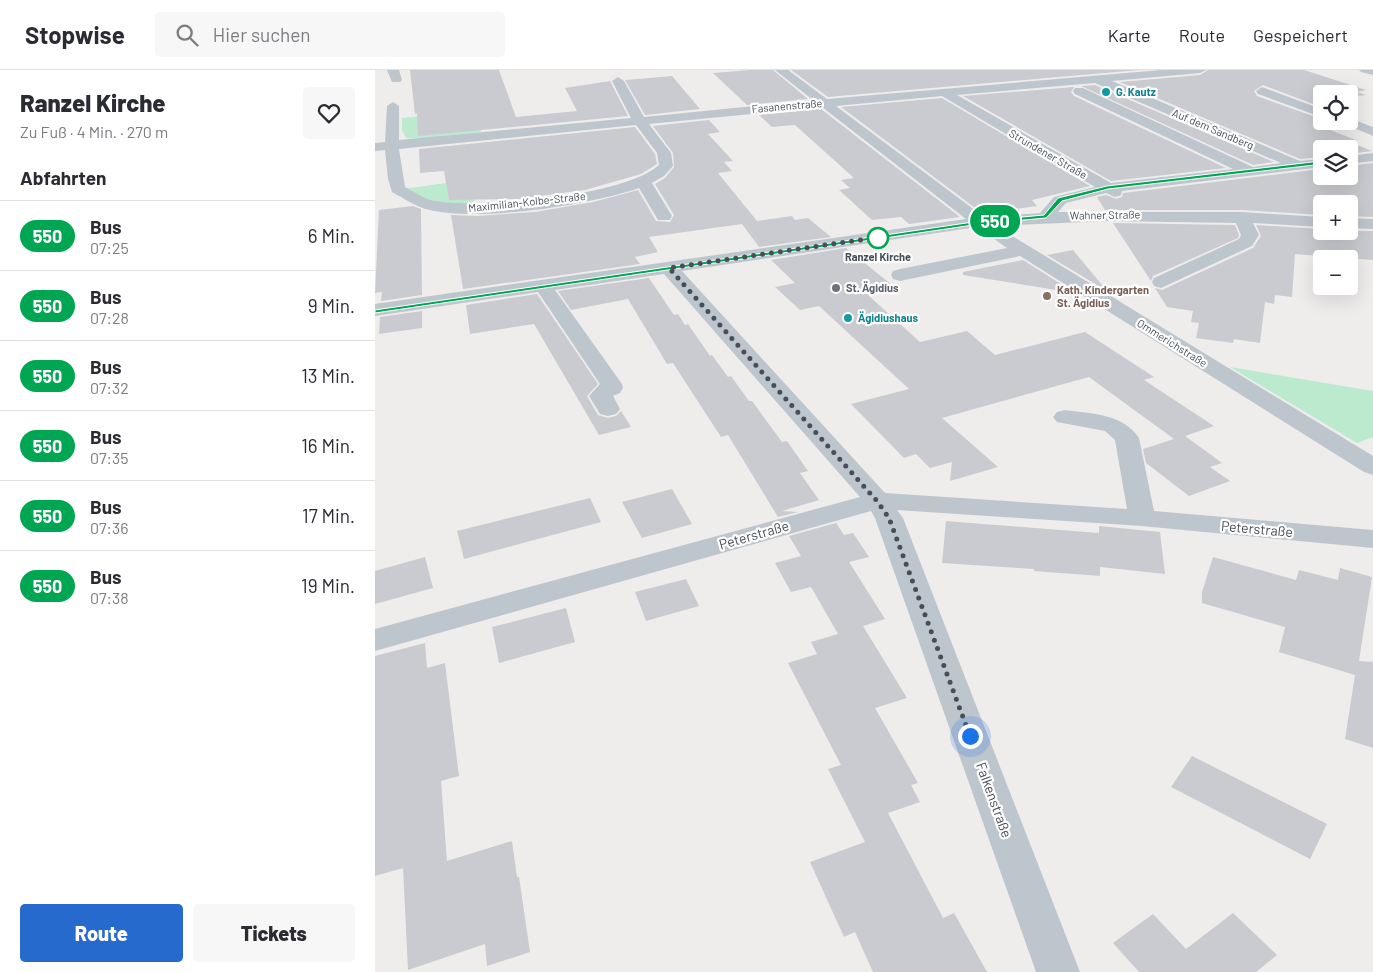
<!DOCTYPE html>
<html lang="de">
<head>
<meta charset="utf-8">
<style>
	:root { --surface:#fff; --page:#f7f7f7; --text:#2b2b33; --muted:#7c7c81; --line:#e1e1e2; --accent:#266ace }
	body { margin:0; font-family:Barlow,sans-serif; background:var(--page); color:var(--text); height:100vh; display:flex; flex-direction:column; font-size:19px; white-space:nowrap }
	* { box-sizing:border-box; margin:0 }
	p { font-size:16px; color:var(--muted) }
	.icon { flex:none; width:28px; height:28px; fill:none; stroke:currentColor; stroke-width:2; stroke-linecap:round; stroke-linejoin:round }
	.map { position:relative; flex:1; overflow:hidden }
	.details { display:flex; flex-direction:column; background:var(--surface); width:375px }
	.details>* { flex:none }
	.badge { padding:0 10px; border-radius:16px; font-size:18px; line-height:32px }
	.fabs { position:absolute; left:938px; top:15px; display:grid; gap:10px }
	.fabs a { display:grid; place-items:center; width:45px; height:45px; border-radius:5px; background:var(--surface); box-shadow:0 5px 20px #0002; font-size:25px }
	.you { position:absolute; width:25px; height:25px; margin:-12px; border:4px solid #fff; border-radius:50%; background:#1a73e8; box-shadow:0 0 0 8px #1a73e833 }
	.map>.badge { position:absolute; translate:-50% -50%; box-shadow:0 0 0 2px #fff }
	h2 { padding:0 20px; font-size:19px; line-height:45px }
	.round { display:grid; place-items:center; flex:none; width:52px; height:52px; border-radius:5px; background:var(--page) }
	.headline { display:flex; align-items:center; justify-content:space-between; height:85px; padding:0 20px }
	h1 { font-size:24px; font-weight:800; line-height:38px }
	.button { display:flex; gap:10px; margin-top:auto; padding:10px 20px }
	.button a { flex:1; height:58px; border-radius:5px; background:var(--accent); color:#fff; font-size:20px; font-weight:800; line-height:58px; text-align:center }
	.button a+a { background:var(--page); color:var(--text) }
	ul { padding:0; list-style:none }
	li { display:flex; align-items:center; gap:15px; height:70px; padding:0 20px; border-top:1px solid var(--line) }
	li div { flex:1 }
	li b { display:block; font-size:19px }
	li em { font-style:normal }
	li .badge { min-width:55px; font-weight:700; text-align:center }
	header { display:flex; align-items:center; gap:30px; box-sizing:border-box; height:70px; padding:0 25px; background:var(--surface); border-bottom:1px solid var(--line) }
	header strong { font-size:24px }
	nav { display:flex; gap:28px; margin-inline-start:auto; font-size:18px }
	.search { width:350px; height:45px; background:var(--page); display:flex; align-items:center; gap:12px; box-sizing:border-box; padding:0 18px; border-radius:5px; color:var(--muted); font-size:19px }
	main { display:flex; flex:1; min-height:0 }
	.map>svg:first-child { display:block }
</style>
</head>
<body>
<header>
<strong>Stopwise</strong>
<div class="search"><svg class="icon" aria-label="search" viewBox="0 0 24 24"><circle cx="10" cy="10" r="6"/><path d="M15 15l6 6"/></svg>Hier suchen</div>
<nav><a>Karte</a><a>Route</a><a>Gespeichert</a></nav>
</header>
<main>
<section class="details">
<div class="headline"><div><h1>Ranzel Kirche</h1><p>Zu Fuß · 4 Min. · 270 m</p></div><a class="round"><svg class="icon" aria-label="heart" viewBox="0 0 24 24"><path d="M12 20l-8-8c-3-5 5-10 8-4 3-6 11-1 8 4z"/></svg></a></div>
<h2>Abfahrten</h2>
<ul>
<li><span class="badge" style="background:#00a651;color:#fff">550</span><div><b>Bus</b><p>07:25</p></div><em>6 Min.</em></li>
<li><span class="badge" style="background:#00a651;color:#fff">550</span><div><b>Bus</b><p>07:28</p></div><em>9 Min.</em></li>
<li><span class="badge" style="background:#00a651;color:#fff">550</span><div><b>Bus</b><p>07:32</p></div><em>13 Min.</em></li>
<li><span class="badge" style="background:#00a651;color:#fff">550</span><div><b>Bus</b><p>07:35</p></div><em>16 Min.</em></li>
<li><span class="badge" style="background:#00a651;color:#fff">550</span><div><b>Bus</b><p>07:36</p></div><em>17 Min.</em></li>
<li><span class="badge" style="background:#00a651;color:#fff">550</span><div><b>Bus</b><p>07:38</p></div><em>19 Min.</em></li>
</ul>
<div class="button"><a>Route</a><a>Tickets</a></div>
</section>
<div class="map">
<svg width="998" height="902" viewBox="0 0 998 902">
	<rect width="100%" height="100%" fill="#efecec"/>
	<g fill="#bceacf">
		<polygon points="103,40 106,62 43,69 31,68 27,60 27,48"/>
		<path d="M77,112L98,114L99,132C73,139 52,129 29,119Z"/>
		<polygon points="855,297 998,321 998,367 982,373"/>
	</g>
	<g fill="#cacbd0">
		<polygon points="35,0 124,0 141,47 202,41 190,18 235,11 253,46 43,66 42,43 40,44"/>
		<polygon points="375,0 398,0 433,29 372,35 338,3"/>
		<polygon points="416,0 764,0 453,27"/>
		<polygon points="833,0 929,0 991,20 982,22 991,25 974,27 974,24 946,24 946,37 888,15 879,21 882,26 946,49 946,51 962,54 945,56 981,70 973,71 997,81 974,84 974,79 946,79 946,87 925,89 745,12 825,5"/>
		<polygon points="297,6 325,39 270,45 250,10"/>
		<polygon points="720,15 899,92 878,95 706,16"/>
		<polygon points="699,17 696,22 699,26 851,98 736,111 588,26"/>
		<polygon points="567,28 715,116 657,130 662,136 608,144 466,37"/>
		<polygon points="446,39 585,147 534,154 526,147 497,150 464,120 475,118 466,110 479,108 420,55 397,57 384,45"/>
		<polygon points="334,50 345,62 333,64 358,91 349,92 357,101 343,103 382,151 417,146 420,150 433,148 456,167 384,177 367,154 274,167 283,182 260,187 265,194 88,219 76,145 102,146 160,142 218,132 263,120 281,151 295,152 299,145 280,114 290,108 299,97 298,83 278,56"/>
		<polygon points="260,57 280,84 282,94 266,104 210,120 142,129 74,130 69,101 45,103 44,79"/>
		<polygon points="998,93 998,147 974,146 974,134 946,134 946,145 867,140 730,140 722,127 731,125 741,129 747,127 748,123 946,99 946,106 974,106 974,96"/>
		<polygon points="38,136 46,139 47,225 6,231 7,222 0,223 4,140"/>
		<polygon points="738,153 860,155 864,165 863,168 778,206 776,211"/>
		<polygon points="881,155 946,159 946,161 998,161 998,190 920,184 917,227 900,225 899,234 890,232 885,273 859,269 858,273 821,268 824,253 816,252 818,241 792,237 780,218 787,220 878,178 886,166"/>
		<polygon points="471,178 522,219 494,226 545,272 592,261 620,285 710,262 779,307 769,310 839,356 810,366 847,393 835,397 855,411 814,426 771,393 768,379 799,369 714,307 567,348 623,397 575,411 577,392 555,398 541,384 529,388 476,334 534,319 444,236 425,240 400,217 420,213 396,190"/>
		<polygon points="698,180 732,221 672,185"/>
		<polygon points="648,190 700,223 588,205 588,202"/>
		<polygon points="274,208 299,245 303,244 310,255 313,254 335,286 337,285 353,307 356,306 374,331 377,331 407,372 412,371 433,401 425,403 444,430 407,441 423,442 403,447 353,365 346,367 298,293 292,294 253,229 196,240 183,221"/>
		<polygon points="162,224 223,314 212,326 223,345 233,348 241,346 246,341 256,357 224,365 159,254 95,264 91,235"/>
		<polygon points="47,241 47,258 4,264 5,247"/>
		<polygon points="297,419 317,454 267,468 247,432"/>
		<polygon points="215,428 226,452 89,489 82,461"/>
		<polygon points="571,451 724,463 724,456 785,462 790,504 725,497 725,506 659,501 659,499 567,493"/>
		<polygon points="461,453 469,465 478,463 494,487 474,492 510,549 488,556 532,628 500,638 543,713 536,715 545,732 513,743 568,848 579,843 612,902 498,902 480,862 469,867 435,792 490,772 453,699 466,695 413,593 442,584 436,572 463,564 436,517 416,522 400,493 426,486 414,466"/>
		<polygon points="50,487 58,518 0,534 0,501"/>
		<polygon points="838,487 921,510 924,500 963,510 965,498 997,507 984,591 998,592 998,678 970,669 980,605 904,582 910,557 827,533 827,522"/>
		<polygon points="311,509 324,536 271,551 260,522"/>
		<polygon points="191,538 200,572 124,593 117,557"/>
		<polygon points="50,573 52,598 70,593 84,706 66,711 72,791 137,771 142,807 144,807 155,882 112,896 110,874 33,900 28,798 0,806 0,586"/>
		<polygon points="817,686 952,754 935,789 796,717"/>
		<polygon points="858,843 902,885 881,902 764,902 738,873 778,844 811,879"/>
	</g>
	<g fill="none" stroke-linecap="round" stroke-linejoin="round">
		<g fill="#bec6cd" fill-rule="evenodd">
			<polygon points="12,0 24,0 27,10 25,12 17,12"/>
			<path d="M400,0H413L452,29L786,0H831L825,3L737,11L925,91L946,89V97L747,121L746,125L740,127L731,123L691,133L683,142H867L946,147V157L878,153L884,165L877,176L786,218L779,216L777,212L779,208L864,169L866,165L861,153L733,151L621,156L998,386V405L989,402L645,186L525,211L518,209L516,205L518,201L525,199L632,178L602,157L307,201L510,423L752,439L740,370L730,361L682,352L678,347L682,342L690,340C717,344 747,343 764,368L779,441L998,460V478L767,456L522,440L528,448L705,902H661L500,448L496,441L0,581V559L485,427L289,204L180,220L247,314L248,318L245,323L238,326L245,339L241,344L233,346L225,344L214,326L225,314L163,222L0,246V234L591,149L447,37L274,54L296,83L298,96L289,106L277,113L297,146L295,150H283L264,118C215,135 105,152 55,140C41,137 30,129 17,122L13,109L10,80L0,81V73L10,72L12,36L18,32L24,36V70L256,48L237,11L243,7L249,11L269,47L438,30ZM720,13L906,93L878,97L708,18H700L698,21L700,24L858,99L736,113L582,25ZM567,26L720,117L679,127L665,143L609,147L461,36ZM261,55L282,83L284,95C251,126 105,139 61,131C50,130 40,122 30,117L24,79Z"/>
			<polygon points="984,0 998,0 998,5 986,2"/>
			<polygon points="887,17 946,39 946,47 883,24 881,21"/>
			<polygon points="974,48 998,57 998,66 963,51 974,51"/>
			<polygon points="998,83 998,91 974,94 974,86"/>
			<polygon points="974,148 998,149 998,159 974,158"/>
		</g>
	</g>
	<polygon fill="#00a651" stroke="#fff" points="946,91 948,94 733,119 687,131 671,148 605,154 0,243 0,240 605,151 669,145 683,128 732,116"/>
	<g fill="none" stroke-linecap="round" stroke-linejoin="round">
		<polyline stroke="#464f58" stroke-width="5" stroke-dasharray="0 9" points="503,168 512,166 294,198 502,431 514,448 595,666"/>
	</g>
	<g fill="#0f9aa8" stroke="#fff" stroke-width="2">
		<circle cx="731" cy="22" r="5"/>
		<circle cx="473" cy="248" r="5"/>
	</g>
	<circle fill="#fff" stroke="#00a651" stroke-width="2.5" cx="503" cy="168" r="10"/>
	<circle fill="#6b7280" stroke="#fff" stroke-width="2" cx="461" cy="218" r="5"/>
	<circle fill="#8d6e63" stroke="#fff" stroke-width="2" cx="672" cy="226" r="5"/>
	<g text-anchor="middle" stroke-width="4.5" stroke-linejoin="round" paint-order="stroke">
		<g font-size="11" font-weight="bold" fill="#0d838f" stroke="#fff" text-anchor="start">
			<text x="741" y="26">G. Kautz</text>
			<text x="483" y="252">Ägidiushaus</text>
		</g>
		<g font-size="11" fill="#464f58" stroke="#fff">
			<text transform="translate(412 36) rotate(-5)" y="4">Fasanenstraße</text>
			<text transform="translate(838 59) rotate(23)" y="4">Auf dem Sandberg</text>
			<text transform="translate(673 84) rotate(30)" y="4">Strundener Straße</text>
			<text transform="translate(152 132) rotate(-6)" y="4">Maximilian-Kolbe-Straße</text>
			<text transform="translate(730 145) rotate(-1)" y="4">Wahner Straße</text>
			<text transform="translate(797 273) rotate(32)" y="4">Ommerichstraße</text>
		</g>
		<g font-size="11" font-weight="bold" fill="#464f58" stroke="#fff">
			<text x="503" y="191">Ranzel Kirche</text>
		</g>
		<g font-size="11" font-weight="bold" fill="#5b616d" stroke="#fff" text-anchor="start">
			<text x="471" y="222">St. Ägidius</text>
		</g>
		<g font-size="11" font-weight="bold" fill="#785e54" stroke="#fff" text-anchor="start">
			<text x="682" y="224">Kath. Kindergarten<tspan x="682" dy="13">St. Ägidius</tspan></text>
		</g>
		<g font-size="14" fill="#464f58" stroke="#fff">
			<text transform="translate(882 459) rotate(5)" y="5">Peterstraße</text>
			<text transform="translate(379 465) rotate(-16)" y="5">Peterstraße</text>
			<text transform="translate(619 730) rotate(70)" y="5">Falkenstraße</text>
		</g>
	</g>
</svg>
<div class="fabs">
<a><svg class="icon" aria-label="locate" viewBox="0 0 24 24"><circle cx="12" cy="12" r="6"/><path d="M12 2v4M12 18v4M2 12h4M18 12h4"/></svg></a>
<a><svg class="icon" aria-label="layers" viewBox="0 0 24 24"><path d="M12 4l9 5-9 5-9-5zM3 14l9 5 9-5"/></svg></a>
<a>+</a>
<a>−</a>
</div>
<div class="you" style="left:595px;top:666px"></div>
<b class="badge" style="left:620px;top:151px;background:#00a651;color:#fff">550</b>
</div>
</main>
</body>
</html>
